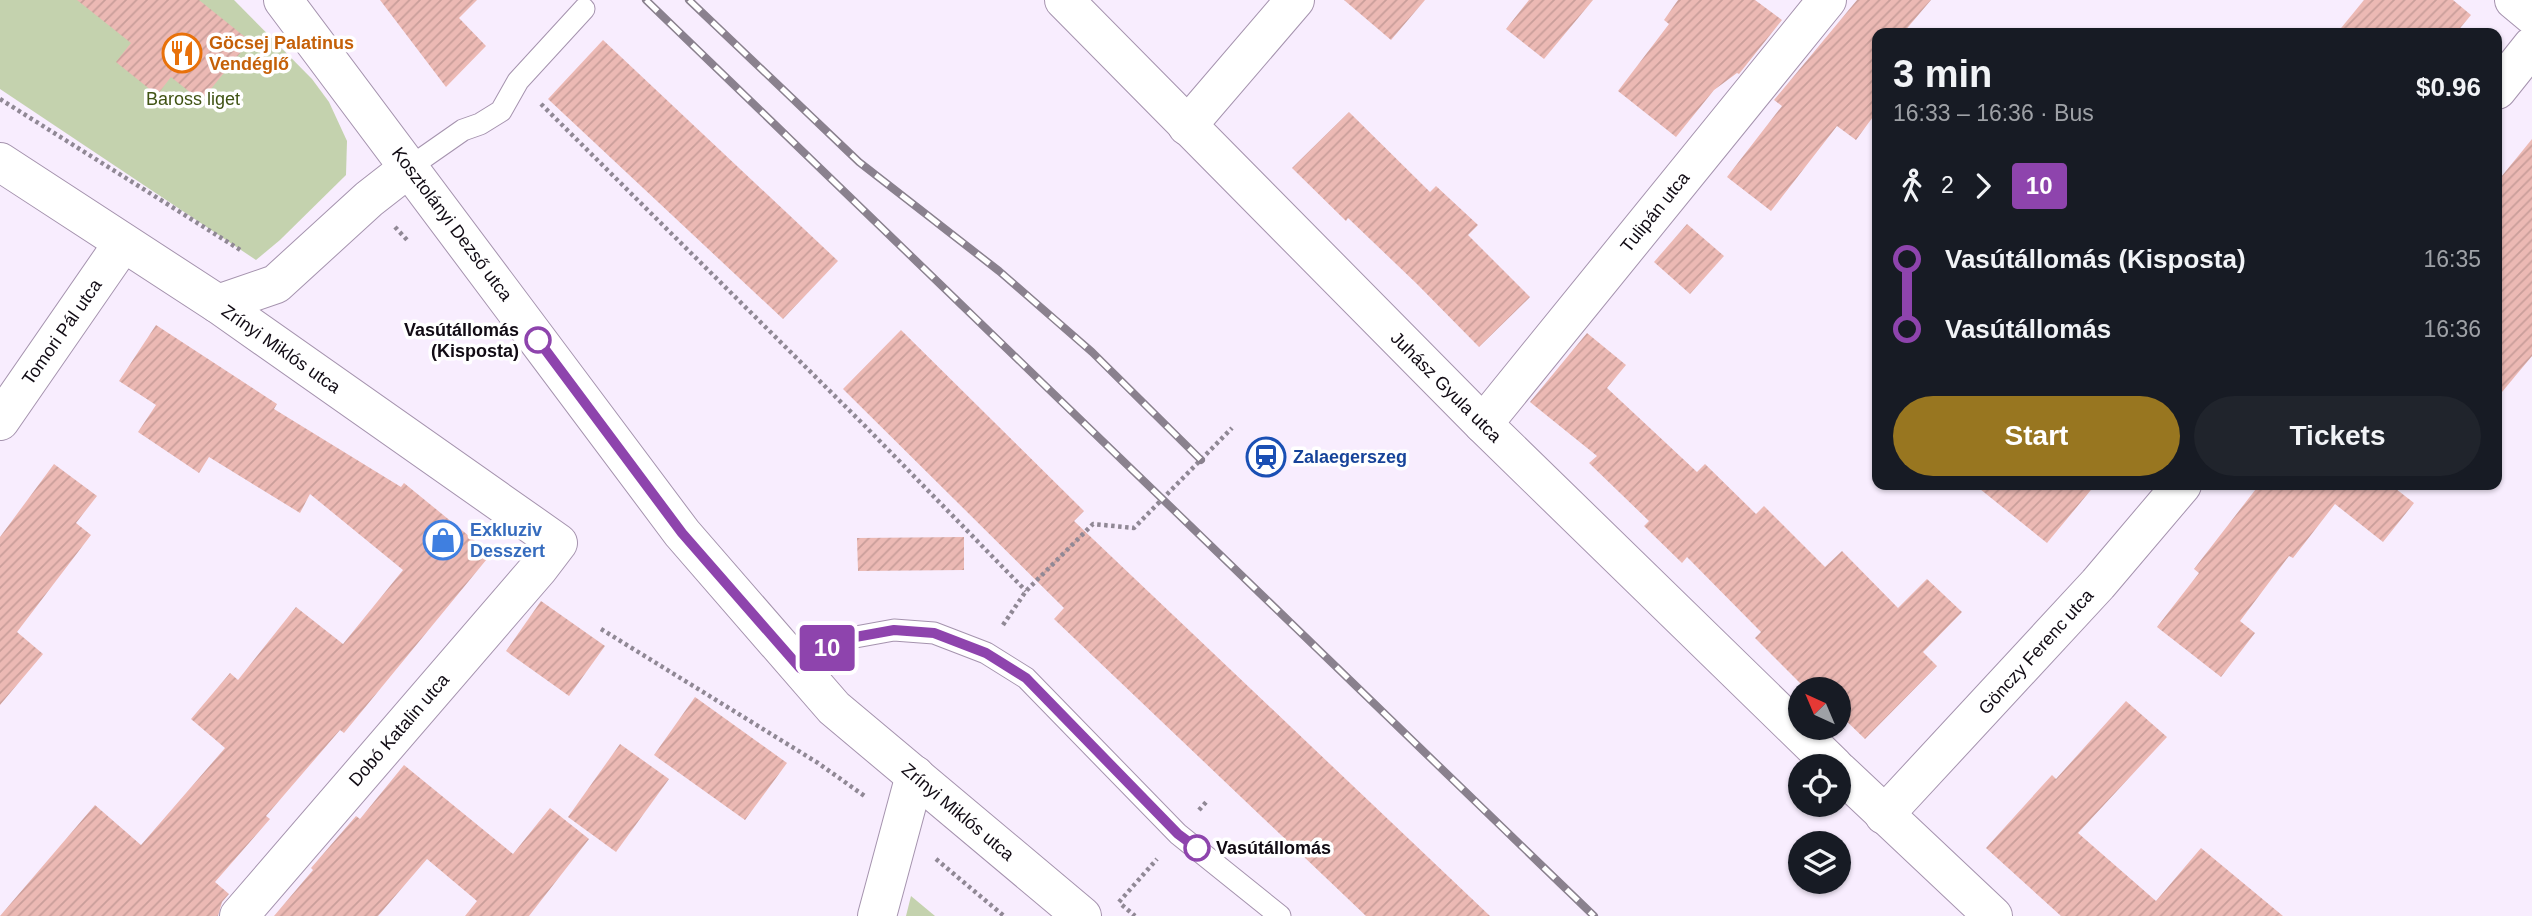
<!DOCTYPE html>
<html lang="en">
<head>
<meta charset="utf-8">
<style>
	:root { --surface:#171b24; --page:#20242c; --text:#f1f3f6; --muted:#9ea1a6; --accent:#987620 }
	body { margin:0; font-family:Arial,sans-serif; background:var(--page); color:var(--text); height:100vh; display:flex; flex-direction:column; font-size:26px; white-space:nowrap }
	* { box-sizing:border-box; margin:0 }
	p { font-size:23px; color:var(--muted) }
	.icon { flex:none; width:38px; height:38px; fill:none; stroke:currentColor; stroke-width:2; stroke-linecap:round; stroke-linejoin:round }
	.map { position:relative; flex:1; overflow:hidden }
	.details { position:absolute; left:1872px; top:28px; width:630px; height:462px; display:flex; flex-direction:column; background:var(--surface); border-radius:14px; box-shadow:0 2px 5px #0004 }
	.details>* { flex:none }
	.badge { padding:0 14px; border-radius:5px; font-size:24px; line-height:46px }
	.needle { width:46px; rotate:316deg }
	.controls { position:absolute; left:1788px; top:677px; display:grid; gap:14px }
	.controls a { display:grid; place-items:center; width:63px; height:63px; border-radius:50%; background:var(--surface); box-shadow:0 2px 5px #0004; font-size:35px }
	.map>.badge { position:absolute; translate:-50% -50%; box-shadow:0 0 0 4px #fff }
	.legs { display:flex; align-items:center; gap:10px; height:77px; padding:0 21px; font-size:23px }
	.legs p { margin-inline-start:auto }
	.headline { display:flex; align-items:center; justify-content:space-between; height:119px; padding:0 21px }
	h1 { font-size:38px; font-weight:800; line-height:52px }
	.button { display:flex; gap:14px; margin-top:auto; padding:14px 21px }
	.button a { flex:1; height:80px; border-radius:42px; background:var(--accent); color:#fff; font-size:28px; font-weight:800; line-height:80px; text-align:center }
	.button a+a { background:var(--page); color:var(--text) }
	ul { padding:0 21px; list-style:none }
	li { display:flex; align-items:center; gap:24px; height:70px; font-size:26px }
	li i { display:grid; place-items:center; width:10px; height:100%; margin:0 9px; background:currentColor }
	li i::after { content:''; width:18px; height:18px; margin:-9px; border:5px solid; border-radius:50%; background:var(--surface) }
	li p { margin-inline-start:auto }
	li:first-child i { background:linear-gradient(#0000 50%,currentColor 0) }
	li:last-child i { background:linear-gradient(currentColor 50%,#0000 0) }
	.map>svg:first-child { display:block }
</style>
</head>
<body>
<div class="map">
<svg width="2532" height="916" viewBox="0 0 2532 916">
	<defs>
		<pattern id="building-hatch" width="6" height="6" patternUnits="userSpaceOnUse" patternTransform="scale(1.75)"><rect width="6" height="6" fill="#ecb9b4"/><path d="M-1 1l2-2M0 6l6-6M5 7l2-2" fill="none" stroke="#c99e9a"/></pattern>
	</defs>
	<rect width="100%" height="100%" fill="#f8edfe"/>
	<g fill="#c4d2ae">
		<polygon points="0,0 234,0 312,79 329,102 347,141 346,175 280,240 256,260 0,89"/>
		<polygon points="911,896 935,916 906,916"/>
	</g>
	<g fill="url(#building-hatch)">
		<polygon points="77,0 199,0 250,41 201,101 171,77 157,95 116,62 131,43"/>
		<polygon points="380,0 477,0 459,18 486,46 446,87"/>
		<polygon points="1344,0 1425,0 1391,40"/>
		<polygon points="1529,0 1593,0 1544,59 1506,29"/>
		<polygon points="1678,0 1755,0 1782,20 1739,74 1737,73 1714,90 1676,137 1618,91 1669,24 1664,20"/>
		<polygon points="1857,0 1931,0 1903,33 1878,33 1878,110 1856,140 1837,126 1771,211 1727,177 1782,106 1774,100"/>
		<polygon points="2364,0 2453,0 2471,15 2456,33 2337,33"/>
		<polygon points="603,40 838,261 783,319 548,99"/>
		<polygon points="1349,112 1430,192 1436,186 1478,225 1468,235 1530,297 1479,347 1417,284 1348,218 1346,221 1292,168"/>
		<polygon points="2532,139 2532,356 2497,398 2497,182"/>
		<polygon points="1687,224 1724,256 1690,294 1654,262"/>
		<polygon points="156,325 277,404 274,409 401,487 404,483 491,554 344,733 340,730 266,816 270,819 215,882 229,894 222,902 218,916 0,916 95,805 141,845 225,748 191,719 230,673 238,680 296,607 343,644 403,570 310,494 300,513 209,457 199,473 138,432 156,405 119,381"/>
		<polygon points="901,330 1084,511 1074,521 1490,916 1366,916 1054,619 1064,608 843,389"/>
		<polygon points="1587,333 1626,365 1607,388 1697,472 1705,464 1756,514 1764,506 1825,567 1842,551 1898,608 1927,579 1962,612 1923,652 1937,666 1865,739 1839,714 1839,690 1807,690 1755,638 1761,632 1687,557 1682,563 1644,526 1649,521 1589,463 1597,456 1530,402"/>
		<polygon points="54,464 97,496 76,523 91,535 17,632 43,654 0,705 0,537"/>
		<polygon points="1975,485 2095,485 2047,543"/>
		<polygon points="2259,485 2391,485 2414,503 2383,542 2335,504 2293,558 2289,556 2240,621 2255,633 2221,677 2157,627 2199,573 2194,569"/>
		<polygon points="964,537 964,570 858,571 857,538"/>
		<polygon points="541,601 605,646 569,696 506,651"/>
		<polygon points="695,697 787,763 745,820 654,755"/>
		<polygon points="2126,701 2167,737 2078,833 2156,901 2201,848 2283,916 2061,916 1986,848 2052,775 2056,779"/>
		<polygon points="620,744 669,779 616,852 568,817"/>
		<polygon points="404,765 513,854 550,808 589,839 529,916 465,916 477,901 427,859 378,916 274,916 313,870 311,868 356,816 360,819"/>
	</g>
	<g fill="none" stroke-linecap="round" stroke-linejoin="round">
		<defs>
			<g id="lane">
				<polyline points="410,167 463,130 480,124 501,111 518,81 584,9"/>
				<polyline points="800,668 839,640 894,630 934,633 986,653 1026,678 1178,834 1280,916"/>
			</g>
			<g id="street">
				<polyline points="1064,0 1483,424 1834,766"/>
				<polyline points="2514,0 2532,15"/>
				<polyline points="2497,90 2532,46"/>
				<polyline points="1187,126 1295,0"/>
				<polyline points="218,304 558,543 539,568 239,916"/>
				<polyline points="0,421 123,243"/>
				<polyline points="1483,424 1827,0"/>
				<polyline points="1839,771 1993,916"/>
				<polyline points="1884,815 2098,584 2182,485"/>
				<polyline points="877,916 915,775"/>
			</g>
			<g id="secondary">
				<polyline points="283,0 682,533 834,708 1082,916"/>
				<polyline points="0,162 218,304 276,284 369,199 410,167"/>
			</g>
		</defs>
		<use href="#lane" stroke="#a593ae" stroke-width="23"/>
		<use href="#street" stroke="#a593ae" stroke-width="40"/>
		<use href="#secondary" stroke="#a593ae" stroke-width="40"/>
		<g stroke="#908895" stroke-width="4.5" stroke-dasharray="3.5 3.5" stroke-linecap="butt">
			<polyline points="0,99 242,251"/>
			<polyline points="541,104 866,427 1026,591"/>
			<polyline points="395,227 408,241"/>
			<polyline points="1003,625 1026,591 1093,524 1134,528 1232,428"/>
			<polyline points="601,629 818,763 866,797"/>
			<polyline points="1199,810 1207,801"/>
			<polyline points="936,859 1004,916"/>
			<polyline points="1119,902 1157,859"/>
			<polyline points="1122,905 1135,916"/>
		</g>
		<use href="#lane" stroke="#fff" stroke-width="21"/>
		<use href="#street" stroke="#fff" stroke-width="38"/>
		<use href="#secondary" stroke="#fff" stroke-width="38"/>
		<defs>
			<g id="rail">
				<polyline points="646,0 1594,916"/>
				<polyline points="689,0 859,162 999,271 1092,352 1201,460"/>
			</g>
		</defs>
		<use href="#rail" stroke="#8a818e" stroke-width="8"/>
		<use href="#rail" stroke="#fff" stroke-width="5" stroke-dasharray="16" stroke-linecap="butt"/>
	</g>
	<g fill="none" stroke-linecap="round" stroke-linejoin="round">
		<defs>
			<polyline id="line-1" points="538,340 682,533 800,668 839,640 894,630 934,633 986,653 1026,678 1178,834 1197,848"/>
		</defs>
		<use href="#line-1" stroke="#fff" stroke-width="16"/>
		<use href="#line-1" stroke="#8e44ad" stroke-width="10"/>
	</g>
	<defs>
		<symbol id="restaurant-ring" viewBox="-11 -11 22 22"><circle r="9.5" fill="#fff" stroke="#e8710a" stroke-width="1.5"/><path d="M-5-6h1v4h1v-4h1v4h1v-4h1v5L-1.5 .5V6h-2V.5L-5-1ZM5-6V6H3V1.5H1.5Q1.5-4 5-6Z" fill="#e8710a"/></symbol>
		<symbol id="station-ring" viewBox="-11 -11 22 22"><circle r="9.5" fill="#fff" stroke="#1a4fb4" stroke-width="1.5"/><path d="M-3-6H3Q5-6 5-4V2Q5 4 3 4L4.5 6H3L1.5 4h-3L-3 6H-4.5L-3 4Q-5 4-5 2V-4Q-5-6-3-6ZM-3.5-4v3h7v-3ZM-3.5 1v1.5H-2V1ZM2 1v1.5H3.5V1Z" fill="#1a4fb4"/></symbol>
		<symbol id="shop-ring" viewBox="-11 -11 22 22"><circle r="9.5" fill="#fff" stroke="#3f7fe0" stroke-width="1.5"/><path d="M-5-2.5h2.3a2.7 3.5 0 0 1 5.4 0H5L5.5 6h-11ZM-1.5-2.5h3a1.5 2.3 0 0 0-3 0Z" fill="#3f7fe0"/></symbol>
	</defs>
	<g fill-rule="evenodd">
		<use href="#restaurant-ring" x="160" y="31" width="44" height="44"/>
		<use href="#station-ring" x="1244" y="435" width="44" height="44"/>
		<use href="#shop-ring" x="421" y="518" width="44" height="44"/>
	</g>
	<g fill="#fff" stroke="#8e44ad" stroke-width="3.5">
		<circle cx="538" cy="340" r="12"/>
		<circle cx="1197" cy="848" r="12"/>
	</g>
	<g text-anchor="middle" stroke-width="7" stroke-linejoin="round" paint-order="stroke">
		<g font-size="18" font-weight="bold" fill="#c56008" stroke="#fff" text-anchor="start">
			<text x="209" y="49">Göcsej Palatinus<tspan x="209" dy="21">Vendéglő</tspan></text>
		</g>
		<g font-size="18" fill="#405314" stroke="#fff">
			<text x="193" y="105">Baross liget</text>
		</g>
		<g font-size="18" fill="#110b14" stroke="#fff">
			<text transform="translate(1655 212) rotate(-51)" y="6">Tulipán utca</text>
			<text transform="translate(452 224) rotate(53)" y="6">Kosztolányi Dezső utca</text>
			<text transform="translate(62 332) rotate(-55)" y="6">Tomori Pál utca</text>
			<text transform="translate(281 349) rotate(35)" y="6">Zrínyi Miklós utca</text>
			<text transform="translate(1446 387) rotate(45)" y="6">Juhász Gyula utca</text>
			<text transform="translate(2036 652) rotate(-48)" y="6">Gönczy Ferenc utca</text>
			<text transform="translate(399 730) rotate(-49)" y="6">Dobó Katalin utca</text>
			<text transform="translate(958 812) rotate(40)" y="6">Zrínyi Miklós utca</text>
		</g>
		<g font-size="18" font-weight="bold" fill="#110b14" stroke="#fff" text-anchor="end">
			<text x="519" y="336">Vasútállomás<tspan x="519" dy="21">(Kisposta)</tspan></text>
			<text x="1216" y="854" text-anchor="start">Vasútállomás</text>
		</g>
		<g font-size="18" font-weight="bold" fill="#164399" stroke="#fff" text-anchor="start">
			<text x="1293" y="463">Zalaegerszeg</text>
		</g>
		<g font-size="18" font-weight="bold" fill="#366cbe" stroke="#fff" text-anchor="start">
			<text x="470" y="536">Exkluziv<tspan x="470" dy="21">Desszert</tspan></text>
		</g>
	</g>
</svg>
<div class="controls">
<a><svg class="needle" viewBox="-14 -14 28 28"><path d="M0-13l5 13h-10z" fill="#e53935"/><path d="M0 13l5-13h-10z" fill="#9ea1a6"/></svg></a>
<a><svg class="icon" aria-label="locate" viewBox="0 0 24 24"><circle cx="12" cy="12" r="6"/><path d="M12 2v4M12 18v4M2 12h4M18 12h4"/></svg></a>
<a><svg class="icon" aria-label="layers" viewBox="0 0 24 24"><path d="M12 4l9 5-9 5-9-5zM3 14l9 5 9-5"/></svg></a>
</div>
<b class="badge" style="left:827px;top:648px;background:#8e44ad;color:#fff">10</b>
<section class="details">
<div class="headline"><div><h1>3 min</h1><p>16:33 – 16:36 · Bus</p></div><b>$0.96</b></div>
<div class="legs"><svg class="icon" aria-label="walk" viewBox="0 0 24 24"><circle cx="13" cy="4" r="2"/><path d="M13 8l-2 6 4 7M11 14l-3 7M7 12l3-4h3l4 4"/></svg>2<svg class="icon" aria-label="forward" viewBox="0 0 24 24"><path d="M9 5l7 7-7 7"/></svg><b class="badge" style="background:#8e44ad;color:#fff">10</b></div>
<ul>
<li><i style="color:#8e44ad"></i><b>Vasútállomás (Kisposta)</b><p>16:35</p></li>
<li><i style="color:#8e44ad"></i><b>Vasútállomás</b><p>16:36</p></li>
</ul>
<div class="button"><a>Start</a><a>Tickets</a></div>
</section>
</div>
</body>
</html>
